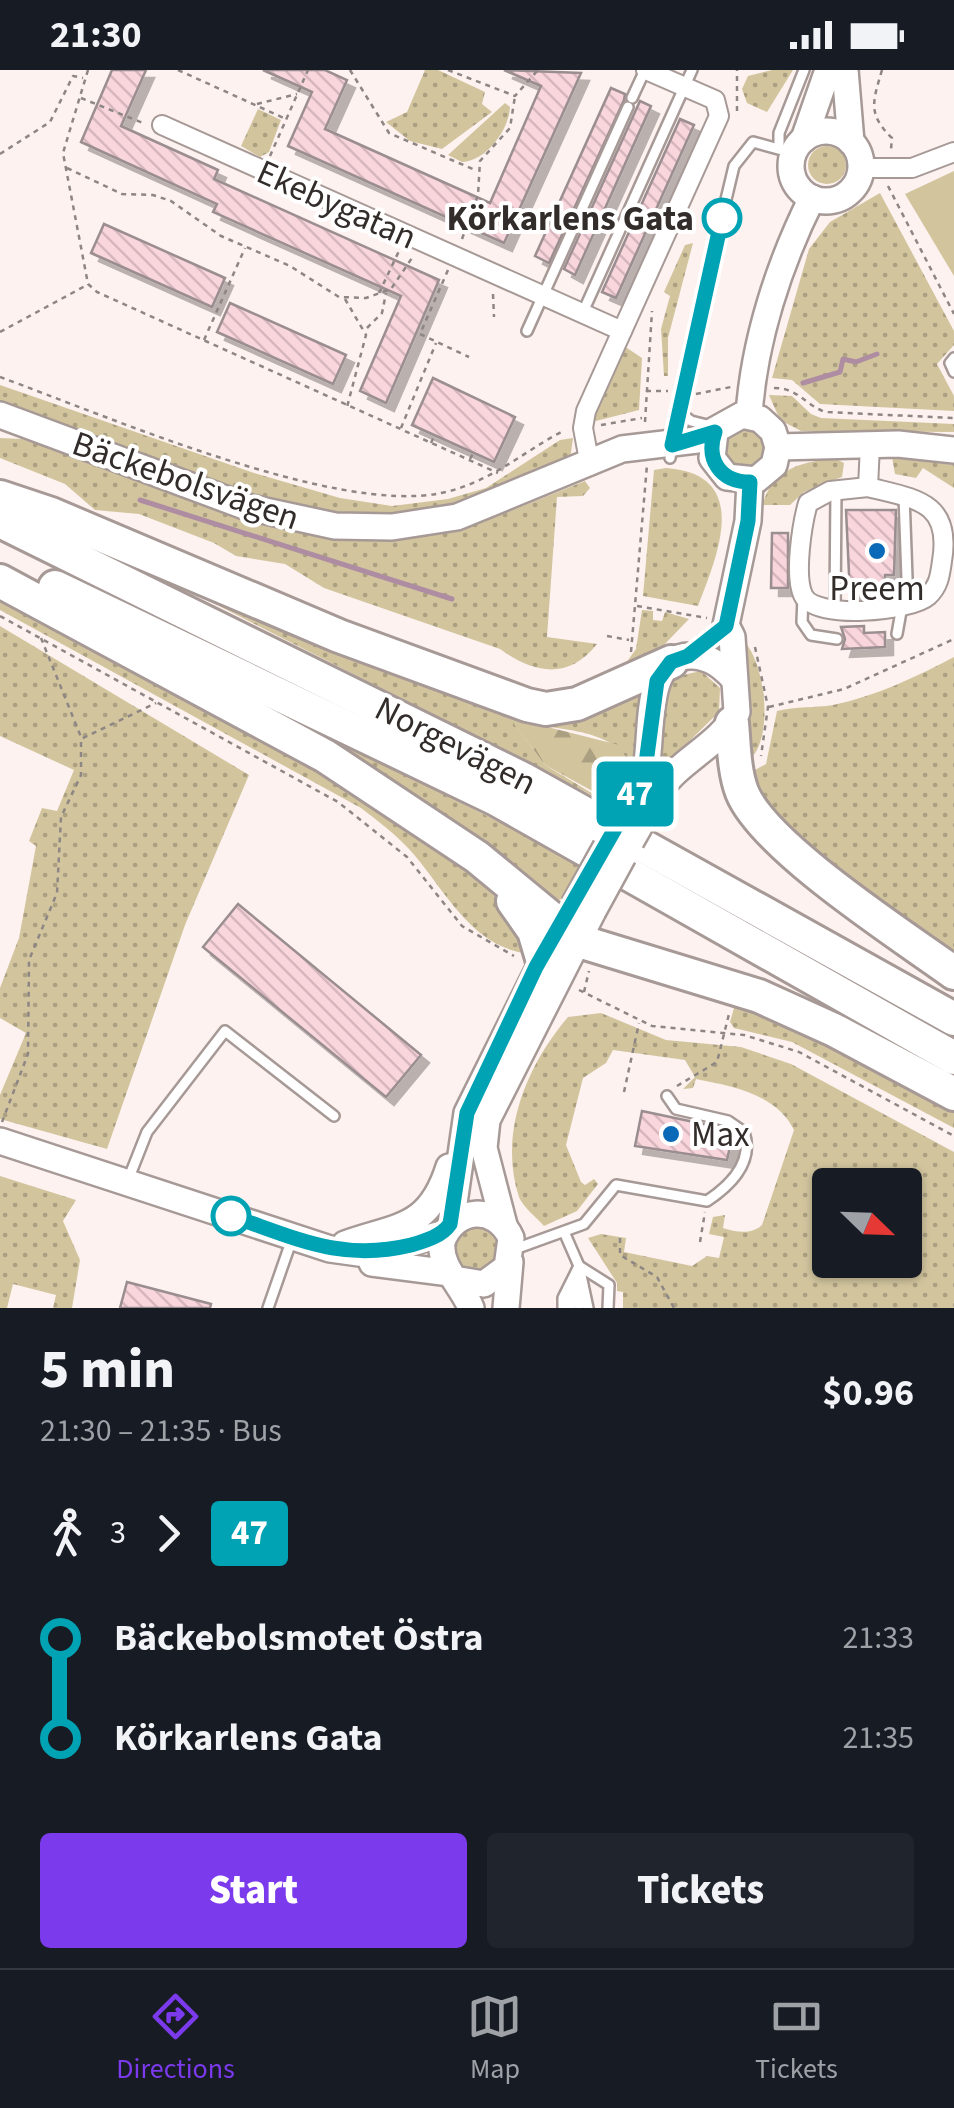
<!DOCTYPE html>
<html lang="en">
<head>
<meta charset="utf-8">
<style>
	:root { --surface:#171b24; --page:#20242c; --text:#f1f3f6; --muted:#9ea1a6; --line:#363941; --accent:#7c3aed }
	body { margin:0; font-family:"Source Sans 3",sans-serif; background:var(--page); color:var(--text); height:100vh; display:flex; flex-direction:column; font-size:38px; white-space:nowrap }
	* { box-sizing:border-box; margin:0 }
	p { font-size:32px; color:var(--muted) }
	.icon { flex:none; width:55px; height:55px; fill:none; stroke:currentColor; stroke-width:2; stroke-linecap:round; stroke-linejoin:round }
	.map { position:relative; height:1238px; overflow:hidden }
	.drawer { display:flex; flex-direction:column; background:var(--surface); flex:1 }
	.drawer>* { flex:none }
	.badge { padding:0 20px; border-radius:8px; font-size:35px; line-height:65px }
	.needle { width:65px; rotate:113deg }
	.tools { position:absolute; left:812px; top:1098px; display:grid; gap:20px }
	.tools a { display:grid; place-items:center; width:110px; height:110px; border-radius:10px; background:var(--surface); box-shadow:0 2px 8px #0004; font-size:50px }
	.map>.badge { position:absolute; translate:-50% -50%; box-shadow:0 0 0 5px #fff }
	.legs { display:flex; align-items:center; gap:15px; height:110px; padding:0 40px; font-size:32px }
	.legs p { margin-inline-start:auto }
	.summary { display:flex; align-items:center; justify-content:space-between; height:170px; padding:0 40px }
	h1 { font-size:55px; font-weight:800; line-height:75px }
	.primary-button { display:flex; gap:20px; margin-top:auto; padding:20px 40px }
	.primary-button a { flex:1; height:115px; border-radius:10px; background:var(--accent); color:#fff; font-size:40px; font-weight:800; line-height:115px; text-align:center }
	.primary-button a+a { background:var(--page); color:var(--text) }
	ul { padding:0 40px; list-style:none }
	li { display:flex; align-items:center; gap:35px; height:100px; font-size:38px }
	li i { display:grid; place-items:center; width:15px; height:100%; margin:0 12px; background:currentColor }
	li i::after { content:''; width:25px; height:25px; margin:-12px; border:8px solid; border-radius:50%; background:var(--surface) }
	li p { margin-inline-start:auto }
	li:first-child i { background:linear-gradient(#0000 50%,currentColor 0) }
	li:last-child i { background:linear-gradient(currentColor 50%,#0000 0) }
	.status { display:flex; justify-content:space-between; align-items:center; height:70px; padding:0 50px; background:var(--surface); direction:ltr }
	.status svg { height:28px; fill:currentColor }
	.menu { display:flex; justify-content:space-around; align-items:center; height:140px; border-top:2px solid var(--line); background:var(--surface); font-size:28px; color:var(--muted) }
	.menu a { display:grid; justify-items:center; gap:5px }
	.menu .on { color:var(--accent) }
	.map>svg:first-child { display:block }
</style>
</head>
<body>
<div class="status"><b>21:30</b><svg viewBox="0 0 49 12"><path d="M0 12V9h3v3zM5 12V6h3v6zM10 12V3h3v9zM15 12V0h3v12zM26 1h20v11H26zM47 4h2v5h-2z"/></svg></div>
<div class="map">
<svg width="954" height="1238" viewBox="0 0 954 1238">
	<defs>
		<pattern id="grass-dots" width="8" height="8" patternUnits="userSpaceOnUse" patternTransform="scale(2.5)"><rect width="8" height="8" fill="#d2c59e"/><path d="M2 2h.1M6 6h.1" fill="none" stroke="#aba081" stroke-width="1.8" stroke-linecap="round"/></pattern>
		<pattern id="forest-firs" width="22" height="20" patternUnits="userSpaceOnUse" patternTransform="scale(2.5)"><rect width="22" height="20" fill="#d2c59e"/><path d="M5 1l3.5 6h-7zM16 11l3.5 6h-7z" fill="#aba081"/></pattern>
		<pattern id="building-back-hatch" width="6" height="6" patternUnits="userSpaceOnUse" patternTransform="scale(2.5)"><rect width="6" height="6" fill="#f9d5dc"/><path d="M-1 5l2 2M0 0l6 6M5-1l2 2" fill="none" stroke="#d6b7bd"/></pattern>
		<filter id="shadow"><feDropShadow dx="8" dy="8" stdDeviation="0" flood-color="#0004"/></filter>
	</defs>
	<rect width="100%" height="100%" fill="#fdf2ef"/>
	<g fill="url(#grass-dots)" fill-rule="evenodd">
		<polygon points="425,0 438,0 485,22 482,34 492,42 442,79 410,71 386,52 407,42"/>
		<polygon points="772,0 793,0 767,42 747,33 742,19 748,6"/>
		<path d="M505,33L510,37C509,60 486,91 462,92L448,85Z"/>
		<polygon points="258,39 281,50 269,82 260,87 241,76"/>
		<circle cx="827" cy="95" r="19"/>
		<polygon points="880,123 954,261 954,275 937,294 954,326 954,341 820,334 792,310 772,308 809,179 830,152"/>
		<polygon points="693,173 668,268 668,306 664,306 661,259 670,226 664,222 685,175"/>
		<polygon points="624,276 642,288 639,340 592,352"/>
		<path d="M0,315L254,403L340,428L392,436L448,429L486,418L560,370L573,368L570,390C517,412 467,436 410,443C286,459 118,374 0,332Z"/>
		<polygon points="769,325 792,326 811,344 821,348 954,354 954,362 801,361 780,350"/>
		<circle cx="744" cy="379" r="20"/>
		<path d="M0,368L22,369L249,448L329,467L386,469L443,461L503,444L585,411L590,418L583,426L557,427L547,567L597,574C569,610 534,604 500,579L324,518L285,494L236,486L214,473L139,444L95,440L65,414L0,388Z"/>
		<polygon points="892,387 954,395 954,418 923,398 916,408 895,404"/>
		<path d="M836,389L844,393L842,407L804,422L790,435H763C771,398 804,391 836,389Z"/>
		<path d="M666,398C751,404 719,482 698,536L643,526L654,400Z"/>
		<path d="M170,511L505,643L643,617V665L633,701C615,654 558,663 517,650L515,655L545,695L615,737Z"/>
		<path d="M0,522L404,747L480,811L527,860L525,883C470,876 442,815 409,779C395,764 378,751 361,738L0,540Z"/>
		<polygon points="642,540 653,541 653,550 662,551 665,542 689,549 663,576 621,600 636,579"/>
		<polygon points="0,556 249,705 185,855 107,1079 0,1049 0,1025 26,963 0,948 0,918 19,868 36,776 29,771 42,738 57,741 74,700 0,666"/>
		<polygon points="136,568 584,795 567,828 549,832"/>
		<path d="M744,571C765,594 773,661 753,686C745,676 750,650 751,634C751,611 740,593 744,571Z"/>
		<path d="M954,587V890L775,749L753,701L766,694L777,641C796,636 815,638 833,635C876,626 916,607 954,587Z"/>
		<polygon points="701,601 720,618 719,642 664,696 659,693 665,623 674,607"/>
		<polygon points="736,931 954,1034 954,1058 792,972 734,958 730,952"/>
		<path d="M601,943L666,970L741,977L791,994L954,1082V1238H623V1222L617,1221V1213L588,1168L601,1164L626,1168L624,1182L692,1196L707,1186L719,1188L724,1167L709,1164L713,1147L725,1145L723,1158C736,1162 751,1165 762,1155L794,1060C777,1024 731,1016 696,1009L693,1018L683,1019L695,1007L685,990L613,980L606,993L583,1008L566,1075L581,1112L585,1115L594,1109L598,1114L577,1141L544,1156C536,1147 523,1137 519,1127C498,1063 527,995 568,947ZM830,1115H905V1190H830Z"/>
		<polygon points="0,1106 76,1130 63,1151 80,1190 72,1238 53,1238 56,1225 13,1214 7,1238 0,1238"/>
		<circle cx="476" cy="1178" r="22"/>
	</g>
	<polygon fill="url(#forest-firs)" points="516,649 619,675 633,701 616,734 545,695 514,654"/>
	<polygon fill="#d2c59e" points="954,101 954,206 905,124"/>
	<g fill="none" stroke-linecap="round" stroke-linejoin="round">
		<g stroke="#ae8ca2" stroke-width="5">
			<polyline points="803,313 840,302 843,289 856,292 877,284"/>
			<polyline points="140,430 452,529"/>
		</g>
	</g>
	<g fill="url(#building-back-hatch)" stroke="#9b8e90" stroke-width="2.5" filter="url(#shadow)">
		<polygon points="112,0 146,0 121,56 218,100 214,109 439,210 386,333 360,321 401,226 213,142 217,134 81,72"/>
		<polygon points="263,0 325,0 347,10 325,59 490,133 541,16 504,0 581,3 504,173 288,76 312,22"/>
		<polygon points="611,18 625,24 624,30 549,193 535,186"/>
		<polygon points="640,31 651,36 575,205 564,199"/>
		<polygon points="680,49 694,55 616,228 602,222"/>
		<polygon points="104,154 225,208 212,237 91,183"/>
		<polygon points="230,233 346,285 333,314 217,262"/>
		<polygon points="433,308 515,347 494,392 412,355"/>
		<polygon points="846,440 896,440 894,505 885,505 885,525 850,525"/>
		<polygon points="772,463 788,463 788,518 771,518"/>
		<polygon points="864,556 864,563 885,562 885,577 842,579 845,569 841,557"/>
		<polygon points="238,834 421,985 386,1027 203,877"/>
		<polygon points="642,1041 708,1055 705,1066 731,1072 727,1090 635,1076"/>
		<polygon points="127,1212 211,1234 210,1238 120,1238"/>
	</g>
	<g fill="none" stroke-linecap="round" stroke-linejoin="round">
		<defs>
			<g id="lane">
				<polyline points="632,28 645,0"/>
				<polyline points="779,77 779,63 804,0"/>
				<polyline points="583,242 692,0"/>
				<polyline points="527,261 628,37"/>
				<polyline points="954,288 950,293 954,302"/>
				<polyline points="678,341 691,351 711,356"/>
				<polyline points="670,388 687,293 734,96 753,72 793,83"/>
				<polyline points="803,527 802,552 811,565 837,569"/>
				<polyline points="835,541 836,420"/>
				<polyline points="897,564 907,508 904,426"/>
				<polyline points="128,1110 147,1062 225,961 334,1046"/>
				<polyline points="565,1164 579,1196 588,1238"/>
				<path d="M515,1179L584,1154L616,1115L707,1131C731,1115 754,1092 744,1062L728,1051L676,1039L667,1026"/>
				<polyline points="579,1196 609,1215 608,1238"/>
				<polyline points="579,1209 579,1238"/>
				<polyline points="268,1238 292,1169"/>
				<polyline points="563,1238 563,1228 579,1196"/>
				<polyline points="570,1238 574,1214"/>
			</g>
			<g id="street">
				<polyline points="162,55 622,261"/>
				<polyline points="860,98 912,98 954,82"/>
				<polyline points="590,396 583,358 586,341 719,46 715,30 646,0"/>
				<path d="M868,417C915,429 952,431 942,491C940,505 939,516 928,526C911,541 815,551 803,525C794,505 802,454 808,433L830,421Z"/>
				<polyline points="868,417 870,375"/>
			</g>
			<g id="secondary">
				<polyline points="845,0 851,72"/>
				<circle cx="826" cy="96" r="35"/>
				<polyline points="804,69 828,0"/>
				<polyline points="0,345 247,437 335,456 392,457 457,447 622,379 697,370 742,345 760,349 773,361 778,377 774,395 756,410 727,407 712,388 715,362"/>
				<path d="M749,345C754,271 779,194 812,128"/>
				<polyline points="778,377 898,374 954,380"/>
				<path d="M644,708C655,675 639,583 693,586C711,587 723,597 734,609"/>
				<path d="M660,720C681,689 720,675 737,642L732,567L726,555L748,451L750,411"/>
				<polyline points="0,1071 330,1179 366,1184 445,1163"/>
				<polyline points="451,1154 467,1043 551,874"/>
				<polyline points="504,1155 484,1078 487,1050 593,841"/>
				<path d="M345,1174C398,1155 429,1160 449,1097"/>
				<polyline points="372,1193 450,1203"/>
				<path d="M460,1210L484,1214L507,1197L511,1168C496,1134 454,1137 442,1172C439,1197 462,1215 471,1238"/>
				<polyline points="506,1238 510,1192"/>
			</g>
			<g id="highway">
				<polyline points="0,427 51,444 339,566 527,635 546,639 577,634 671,592"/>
				<polyline points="0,451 523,709 954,949"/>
				<polyline points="0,511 325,686 477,787 579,871 759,926 834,960 954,1024"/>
				<polyline points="55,517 496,729 954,988"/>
				<path d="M732,653C734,675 734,701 742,722C764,777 903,866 954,903"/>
				<polyline points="513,831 534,861 542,888"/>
			</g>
		</defs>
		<use href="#lane" stroke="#a69996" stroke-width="14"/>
		<use href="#street" stroke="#a69996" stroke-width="22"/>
		<use href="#secondary" stroke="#a69996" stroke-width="30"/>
		<use href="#highway" stroke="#a69996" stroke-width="38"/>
		<g stroke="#8e8684" stroke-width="2.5" stroke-dasharray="5 5" stroke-linecap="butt">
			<polyline points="88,0 63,83 88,214 97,222 498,403"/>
			<polyline points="178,0 286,49"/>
			<polyline points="350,0 389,63 475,100"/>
			<polyline points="448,0 515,26 538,0"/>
			<path d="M882,0C873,31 867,44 892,68L891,79"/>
			<polyline points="81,28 143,53"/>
			<polyline points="257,34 297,24"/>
			<polyline points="737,41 737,0"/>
			<polyline points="0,84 50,52 73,6 83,8"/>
			<polyline points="270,86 308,0"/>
			<polyline points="67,98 122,124 153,125 171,131 221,166 290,196 339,227 366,228 391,219 412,188"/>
			<polyline points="888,116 954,244"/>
			<polyline points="462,169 478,125 480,91 510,58 515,26"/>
			<polyline points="448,200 420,264 469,287"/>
			<polyline points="379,223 399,181"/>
			<polyline points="493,224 494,247"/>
			<polyline points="345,229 366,265 347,337"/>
			<polyline points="367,258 382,243 386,223"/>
			<polyline points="0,262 87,215"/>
			<polyline points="204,270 245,178"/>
			<path d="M0,307C107,346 335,445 441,423C490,413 521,383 563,361"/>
			<path d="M774,318C798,318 804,334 825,342L954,348"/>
			<polyline points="646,321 668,321"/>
			<polyline points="696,324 731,317"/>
			<polyline points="645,352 652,241"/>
			<polyline points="601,355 642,348"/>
			<polyline points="401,358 436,273"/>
			<polyline points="431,373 435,364"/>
			<polyline points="470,389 475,380"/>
			<polyline points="637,536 707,548"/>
			<polyline points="0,546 338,732 407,787 462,856 514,886"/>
			<polyline points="607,566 629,570"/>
			<polyline points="41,568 81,667"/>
			<polyline points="755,577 768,637 761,686"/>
			<polyline points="631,582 647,395"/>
			<polyline points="769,637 844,619 954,569"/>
			<polyline points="579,920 652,956 744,965 799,982 954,1066"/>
			<polyline points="584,922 589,901"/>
			<polyline points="677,1016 717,992 729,944"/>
			<polyline points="624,1022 639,953"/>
			<polyline points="2,1052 28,984 29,890 57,823 61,747 81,705 81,669 156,633"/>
			<polyline points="620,1168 620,1185 657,1207 674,1238"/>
			<polyline points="700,1172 705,1142"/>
		</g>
		<use href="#lane" stroke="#fff" stroke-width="9"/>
		<use href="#street" stroke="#fff" stroke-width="18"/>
		<use href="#secondary" stroke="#fff" stroke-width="25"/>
		<use href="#highway" stroke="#fff" stroke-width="32"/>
		<defs>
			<g id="secondary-bridge">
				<polyline points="614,763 644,708"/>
				<polyline points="631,771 660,720"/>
				<polyline points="574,835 606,777"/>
				<polyline points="593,841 623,786"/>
			</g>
		</defs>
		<use href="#secondary-bridge" stroke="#a69996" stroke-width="30" stroke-linecap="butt"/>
		<use href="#secondary-bridge" stroke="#fff" stroke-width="25"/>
	</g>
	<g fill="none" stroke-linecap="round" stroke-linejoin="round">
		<defs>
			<path id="line-1" d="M231,1146C296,1168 341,1192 411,1175C425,1171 442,1166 450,1154L467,1043L536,897L644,708L657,611L671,592L688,586L726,556L748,451L750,412C721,412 705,390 715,362L672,375L722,148"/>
		</defs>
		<use href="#line-1" stroke="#fff" stroke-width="22"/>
		<use href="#line-1" stroke="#00a3b4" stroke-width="15"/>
	</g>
	<g fill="#fff" stroke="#00a3b4" stroke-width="5">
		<circle cx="722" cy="148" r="18"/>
		<circle cx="231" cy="1146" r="18"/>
	</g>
	<g fill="#0b6ab7" stroke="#fff" stroke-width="4">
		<circle cx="877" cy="481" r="10"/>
		<circle cx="671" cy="1064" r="10"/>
	</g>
	<g text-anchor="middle" stroke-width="8" stroke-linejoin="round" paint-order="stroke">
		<g font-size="35" fill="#322d2b" stroke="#fff">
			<text transform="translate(337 134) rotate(24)" y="12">Ekebygatan</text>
			<text transform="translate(186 410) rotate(19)" y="12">Bäckebolsvägen</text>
			<text transform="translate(456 675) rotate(27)" y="12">Norgevägen</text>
		</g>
		<g font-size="35" font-weight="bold" fill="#322d2b" stroke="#fff" text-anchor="end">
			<text x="694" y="160">Körkarlens Gata</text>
		</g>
		<g font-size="35" fill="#322d2b" stroke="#fff">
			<text x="877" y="530">Preem</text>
			<text x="691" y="1076" text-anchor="start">Max</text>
		</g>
	</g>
</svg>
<div class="tools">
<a><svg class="needle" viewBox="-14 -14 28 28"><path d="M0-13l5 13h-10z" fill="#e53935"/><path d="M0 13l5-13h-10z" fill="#9ea1a6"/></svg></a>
</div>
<b class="badge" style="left:635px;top:724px;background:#00a3b4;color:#fff">47</b>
</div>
<section class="drawer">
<div class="summary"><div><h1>5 min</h1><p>21:30 – 21:35 · Bus</p></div><b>$0.96</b></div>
<div class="legs"><svg class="icon" aria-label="walk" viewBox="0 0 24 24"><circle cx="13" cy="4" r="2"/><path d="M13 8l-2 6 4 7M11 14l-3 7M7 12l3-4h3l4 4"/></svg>3<svg class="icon" aria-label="forward" viewBox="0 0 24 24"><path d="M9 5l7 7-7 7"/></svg><b class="badge" style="background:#00a3b4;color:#fff">47</b></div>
<ul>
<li><i style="color:#00a3b4"></i><b>Bäckebolsmotet Östra</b><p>21:33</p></li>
<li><i style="color:#00a3b4"></i><b>Körkarlens Gata</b><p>21:35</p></li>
</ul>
<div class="primary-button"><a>Start</a><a>Tickets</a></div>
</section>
<nav class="menu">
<a class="on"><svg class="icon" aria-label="directions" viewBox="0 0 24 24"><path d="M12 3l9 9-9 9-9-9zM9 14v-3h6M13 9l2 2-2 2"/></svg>Directions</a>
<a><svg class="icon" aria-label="map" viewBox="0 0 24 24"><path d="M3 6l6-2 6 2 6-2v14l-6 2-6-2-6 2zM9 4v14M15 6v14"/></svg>Map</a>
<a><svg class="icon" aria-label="tickets" viewBox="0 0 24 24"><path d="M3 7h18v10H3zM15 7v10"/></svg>Tickets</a>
</nav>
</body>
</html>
